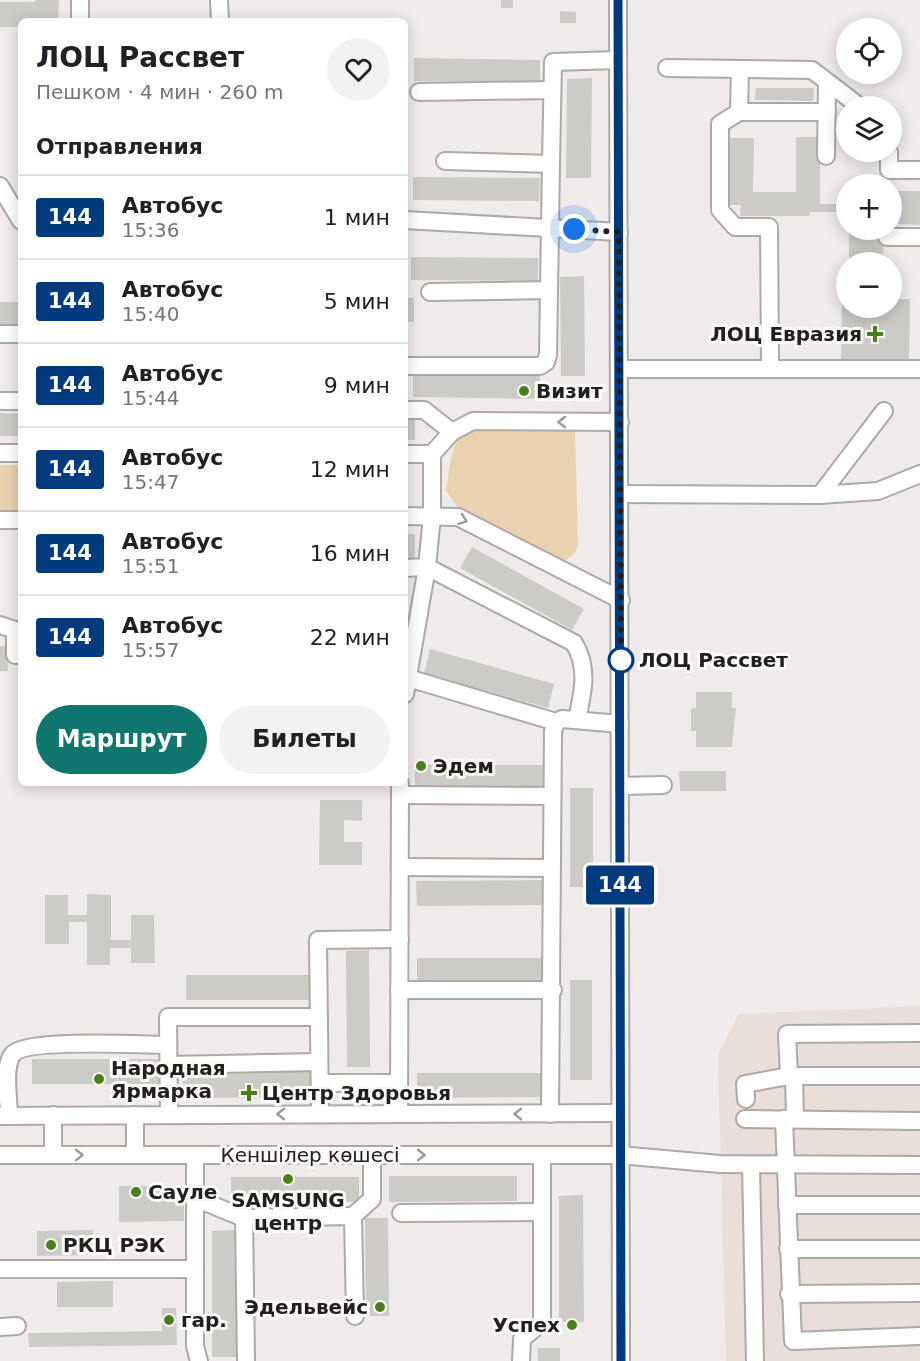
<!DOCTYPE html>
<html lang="ru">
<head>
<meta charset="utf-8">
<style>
	:root { --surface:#fff; --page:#f2f2f2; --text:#202124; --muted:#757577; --line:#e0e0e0; --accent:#0f766e }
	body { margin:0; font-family:"DejaVu Sans",sans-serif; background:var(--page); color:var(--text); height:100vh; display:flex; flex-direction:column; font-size:22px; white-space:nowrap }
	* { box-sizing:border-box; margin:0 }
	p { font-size:20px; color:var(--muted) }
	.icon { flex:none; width:33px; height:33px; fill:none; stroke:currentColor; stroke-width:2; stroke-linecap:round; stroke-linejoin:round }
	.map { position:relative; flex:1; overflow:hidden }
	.details { position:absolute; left:18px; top:18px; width:390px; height:768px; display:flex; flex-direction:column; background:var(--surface); border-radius:9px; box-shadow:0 3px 15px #0003 }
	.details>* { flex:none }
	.badge { padding:0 12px; border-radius:4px; font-size:21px; line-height:39px }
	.buttons { position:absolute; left:836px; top:18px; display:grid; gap:12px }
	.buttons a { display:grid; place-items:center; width:66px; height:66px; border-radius:50%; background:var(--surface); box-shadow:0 3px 15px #0003; font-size:30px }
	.you { position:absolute; width:30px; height:30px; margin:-15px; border:4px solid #fff; border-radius:50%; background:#1a73e8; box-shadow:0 0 0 9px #1a73e833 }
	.map>.badge { position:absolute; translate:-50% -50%; box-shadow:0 0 0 3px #fff }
	h2 { padding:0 18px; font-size:22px; line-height:54px }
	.round { display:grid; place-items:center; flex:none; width:63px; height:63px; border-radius:32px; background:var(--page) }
	.headline { display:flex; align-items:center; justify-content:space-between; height:102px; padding:0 18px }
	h1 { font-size:28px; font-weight:700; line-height:45px }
	.action { display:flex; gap:12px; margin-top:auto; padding:12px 18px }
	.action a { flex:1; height:69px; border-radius:36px; background:var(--accent); color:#fff; font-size:24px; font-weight:700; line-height:69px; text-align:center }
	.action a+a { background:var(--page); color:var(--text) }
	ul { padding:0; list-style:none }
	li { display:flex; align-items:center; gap:18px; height:84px; padding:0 18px; border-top:2px solid var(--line) }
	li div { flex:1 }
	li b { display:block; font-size:22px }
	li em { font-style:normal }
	li .badge { min-width:66px; font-weight:700; text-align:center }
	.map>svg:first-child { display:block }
</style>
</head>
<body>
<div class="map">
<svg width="920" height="1361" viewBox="0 0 920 1361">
	<rect width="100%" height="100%" fill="#efebea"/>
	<polygon fill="#eadeda" points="920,1006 920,1361 726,1361 718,1054 739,1014"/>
	<g fill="#e8d2b0">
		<path d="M567,426L575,432L578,543L575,553L566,560L558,559L457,506L446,491C451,464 448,436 478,427Z"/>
		<rect x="0" y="465" width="21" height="46"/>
	</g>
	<g fill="#cdcbc8">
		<polygon points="35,0 59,0 58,21 21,21 21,27 0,27 0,2 35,2"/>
		<rect x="501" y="0" width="12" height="8"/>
		<polygon points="560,11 576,12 576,23 560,23"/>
		<polygon points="414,58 540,60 540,82 414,81"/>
		<polygon points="592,78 591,178 566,178 567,79"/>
		<polygon points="756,88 814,88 813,101 755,100"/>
		<polygon points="796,137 820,137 820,204 846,204 846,212 809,212 809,216 740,216 741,205 729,205 729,138 754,138 753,192 796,192"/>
		<polygon points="413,177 540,178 539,201 413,200"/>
		<polygon points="898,191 920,191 920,225 898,224 898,212 891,212 891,204 898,204"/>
		<polygon points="849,230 884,230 883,262 849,262"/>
		<polygon points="411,257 538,258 538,281 411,280"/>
		<polygon points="584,276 585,376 561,376 560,277"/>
		<polygon points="842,291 846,291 846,308 891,308 891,299 910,299 909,361 841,361"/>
		<rect x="405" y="298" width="9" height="24"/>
		<rect x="0" y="302" width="21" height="23"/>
		<polygon points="413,374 540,376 539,399 413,397"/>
		<polygon points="0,413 21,414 21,436 0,436"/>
		<rect x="405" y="418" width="10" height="22"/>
		<rect x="405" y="534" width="10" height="25"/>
		<polygon points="472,547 584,609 572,630 460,568"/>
		<polygon points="0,646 7,646 8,671 0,671"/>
		<polygon points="430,649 554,684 548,708 424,674"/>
		<polygon points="696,692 732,692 732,708 736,708 732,747 696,747 696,731 691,731 691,709 696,708"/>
		<rect x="415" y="765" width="129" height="25"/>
		<polygon points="679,771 726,771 726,791 680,791"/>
		<rect x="570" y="788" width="23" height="99"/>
		<polygon points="320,800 362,800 362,821 344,820 344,842 362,842 362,865 319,865"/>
		<polygon points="545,880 545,905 417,906 416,881"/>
		<polygon points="87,894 111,895 111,940 131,940 131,915 154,915 155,963 131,963 131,948 110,948 110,965 87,965 87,922 69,922 69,944 45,944 45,895 68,895 68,915 87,915"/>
		<polygon points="369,950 370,1067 347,1067 346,951"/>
		<polygon points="417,958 545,958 545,983 417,984"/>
		<polygon points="186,975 314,975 315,1000 186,1000"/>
		<rect x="570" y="980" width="22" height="100"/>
		<rect x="32" y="1059" width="128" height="25"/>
		<polygon points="183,1072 311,1072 312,1097 183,1098"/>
		<polygon points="417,1073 545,1073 545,1097 417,1098"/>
		<polygon points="389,1176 517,1176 517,1201 389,1202"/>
		<rect x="231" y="1177" width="128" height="25"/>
		<polygon points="119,1186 184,1186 184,1221 119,1222"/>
		<polygon points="583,1195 584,1322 559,1322 559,1196"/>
		<polygon points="365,1218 388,1218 389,1316 366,1316"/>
		<polygon points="93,1230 93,1255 37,1256 37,1231"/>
		<polygon points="236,1230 237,1357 212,1357 212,1231"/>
		<polygon points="113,1281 113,1307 57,1307 57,1282"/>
		<polygon points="162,1308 176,1308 177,1345 29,1347 28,1333 162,1331"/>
		<polygon points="537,1348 560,1348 560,1361 538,1361"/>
	</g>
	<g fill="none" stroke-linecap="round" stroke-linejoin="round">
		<defs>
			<g id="minor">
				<polyline points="80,0 80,21"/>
				<polyline points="219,0 220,21"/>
				<polyline points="618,0 621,1361"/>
				<polyline points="667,68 812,70 859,106"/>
				<polyline points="740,69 739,112 720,124 720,210 735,227 769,227 770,368"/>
				<polyline points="419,92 551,90"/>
				<polyline points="739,112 827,112"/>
				<polyline points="889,152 889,170 920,170"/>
				<polyline points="826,156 827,82"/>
				<polyline points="445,161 551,164 553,62 618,60"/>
				<polyline points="0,186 21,221"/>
				<polyline points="405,220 619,232"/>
				<polyline points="887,237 920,237"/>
				<polyline points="430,292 549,290"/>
				<polyline points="0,334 21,334"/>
				<polyline points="405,366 540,366 546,362 548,354 551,164"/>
				<polyline points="620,369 920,369"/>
				<polyline points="0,401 21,401"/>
				<polyline points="405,410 424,410 452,432"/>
				<polyline points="0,453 21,453"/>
				<polyline points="405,454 432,454 452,432 473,421 620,422"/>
				<polyline points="621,494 820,495 884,411"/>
				<polyline points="820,495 878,491 920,474"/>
				<polyline points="405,516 458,517 621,600"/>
				<polyline points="0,520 21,520"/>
				<path d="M405,568L427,567L574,643C589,668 583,692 577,719"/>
				<polyline points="0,625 15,630 15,655 21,655"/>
				<polyline points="408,678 556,722"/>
				<polyline points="405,694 427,567 432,516 432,454"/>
				<polyline points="620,786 663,785"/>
				<polyline points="400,795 551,796"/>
				<polyline points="400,867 551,868"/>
				<polyline points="399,990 553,990"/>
				<polyline points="168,1065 319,1062"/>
				<polyline points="789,1076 787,1034 920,1033"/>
				<polyline points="794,1076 795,1119"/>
				<polyline points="320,1083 399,1083"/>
				<polyline points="746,1099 745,1084 789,1076 920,1076"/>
				<polyline points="320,1114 318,940 400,939"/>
				<polyline points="399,1114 400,783"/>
				<polyline points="550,1114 553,731 556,722 562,719 620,724"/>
				<polyline points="135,1115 135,1155"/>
				<polyline points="169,1115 168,1017 319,1017"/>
				<polyline points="0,1116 619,1113"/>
				<path d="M9,1116C9,1100 3,1069 12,1055C24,1038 143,1045 168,1045"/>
				<polyline points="745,1119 920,1121"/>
				<polyline points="784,1119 793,1341 920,1336"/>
				<polyline points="0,1155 619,1155 720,1164 920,1165"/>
				<polyline points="53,1155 53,1115"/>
				<polyline points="195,1155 195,1346 199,1361"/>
				<polyline points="751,1165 755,1361"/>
				<polyline points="195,1198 244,1218"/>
				<polyline points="787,1205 920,1205"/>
				<polyline points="401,1213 542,1212"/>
				<polyline points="353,1216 372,1199 372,1155"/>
				<polyline points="788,1249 920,1249"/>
				<polyline points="0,1269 194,1269"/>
				<polyline points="789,1294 920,1293"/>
				<polyline points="0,1327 17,1326"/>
				<polyline points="246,1361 244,1218 353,1216 355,1316"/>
				<polyline points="521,1361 522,1339 542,1322 542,1155"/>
			</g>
		</defs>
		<use href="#minor" stroke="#aca9a7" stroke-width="20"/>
		<use href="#minor" stroke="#fff" stroke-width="16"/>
	</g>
	<defs><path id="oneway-chevron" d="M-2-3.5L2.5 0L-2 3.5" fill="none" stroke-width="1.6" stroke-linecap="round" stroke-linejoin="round" transform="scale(1.5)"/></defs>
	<g stroke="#9b9b9b">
		<use href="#oneway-chevron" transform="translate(562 422) rotate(-180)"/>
		<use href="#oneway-chevron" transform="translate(463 520) rotate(21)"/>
		<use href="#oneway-chevron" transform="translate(281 1114) rotate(180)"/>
		<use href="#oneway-chevron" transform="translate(518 1114) rotate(-180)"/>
		<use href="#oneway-chevron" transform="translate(79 1155)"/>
		<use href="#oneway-chevron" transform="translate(421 1155)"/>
	</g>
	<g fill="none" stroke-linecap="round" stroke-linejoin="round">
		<defs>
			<polyline id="line" points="618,0 621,1361"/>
		</defs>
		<use href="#line" stroke="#fff" stroke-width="14"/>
		<use href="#line" stroke="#003b80" stroke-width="9"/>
		<polyline stroke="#212020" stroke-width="6" stroke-dasharray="0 10.8" points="574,229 619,232 621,660"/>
	</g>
	<g fill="#48811c" stroke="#fcf9f7" stroke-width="2">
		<path d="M872 325h6v6h6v6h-6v6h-6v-6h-6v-6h6z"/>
		<circle cx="524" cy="391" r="6"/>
		<circle cx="421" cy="766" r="6"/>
		<circle cx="99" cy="1079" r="6"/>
		<path d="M246 1084h6v6h6v6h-6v6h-6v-6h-6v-6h6z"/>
		<circle cx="288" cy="1179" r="6"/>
		<circle cx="136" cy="1192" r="6"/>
		<circle cx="51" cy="1245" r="6"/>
		<circle cx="380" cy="1307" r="6"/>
		<circle cx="169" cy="1320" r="6"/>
		<circle cx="572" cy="1325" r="6"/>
	</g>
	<circle fill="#fff" stroke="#003b80" stroke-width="3" cx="621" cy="660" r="12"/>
	<g text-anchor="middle" stroke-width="6" stroke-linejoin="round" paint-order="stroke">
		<g font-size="20" font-weight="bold" fill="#212020" stroke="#fcf9f7" text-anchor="start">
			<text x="862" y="341" text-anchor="end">ЛОЦ Евразия</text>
			<text x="536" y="398">Визит</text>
			<text x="433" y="773">Эдем</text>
			<text x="111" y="1075">Народная<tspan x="111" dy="23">Ярмарка</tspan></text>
			<text x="262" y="1100">Центр Здоровья</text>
			<text x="148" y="1199">Сауле</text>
			<text x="288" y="1207" text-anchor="middle">SAMSUNG<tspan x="288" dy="23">центр</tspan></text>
			<text x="63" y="1252">РКЦ РЭК</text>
			<text x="368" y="1314" text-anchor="end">Эдельвейс</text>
			<text x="181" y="1327">гар.</text>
			<text x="560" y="1332" text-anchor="end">Успех</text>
		</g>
		<g font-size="20" font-weight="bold" fill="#212020" stroke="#fcf9f7" text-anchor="start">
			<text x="639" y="667">ЛОЦ Рассвет</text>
		</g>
		<g font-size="20" fill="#212020" stroke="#fcf9f7">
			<text x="310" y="1162">Кеншілер көшесі</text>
		</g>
	</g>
</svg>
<div class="buttons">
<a><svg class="icon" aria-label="locate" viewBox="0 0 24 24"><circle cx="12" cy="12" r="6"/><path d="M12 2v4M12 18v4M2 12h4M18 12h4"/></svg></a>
<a><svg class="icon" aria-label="layers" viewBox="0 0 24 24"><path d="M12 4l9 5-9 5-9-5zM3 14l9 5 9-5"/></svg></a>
<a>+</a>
<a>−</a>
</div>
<div class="you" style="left:574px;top:229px"></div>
<b class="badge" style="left:620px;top:885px;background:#003b80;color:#fff">144</b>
<section class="details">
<div class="headline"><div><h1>ЛОЦ Рассвет</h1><p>Пешком · 4 мин · 260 m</p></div><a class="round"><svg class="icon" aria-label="heart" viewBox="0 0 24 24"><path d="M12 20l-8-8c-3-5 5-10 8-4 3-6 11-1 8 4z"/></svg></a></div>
<h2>Отправления</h2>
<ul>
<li><span class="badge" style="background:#003b80;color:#fff">144</span><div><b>Автобус</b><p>15:36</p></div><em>1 мин</em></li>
<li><span class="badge" style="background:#003b80;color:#fff">144</span><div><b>Автобус</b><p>15:40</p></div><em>5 мин</em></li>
<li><span class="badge" style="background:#003b80;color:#fff">144</span><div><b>Автобус</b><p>15:44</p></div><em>9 мин</em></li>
<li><span class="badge" style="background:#003b80;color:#fff">144</span><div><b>Автобус</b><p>15:47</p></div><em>12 мин</em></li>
<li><span class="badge" style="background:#003b80;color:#fff">144</span><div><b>Автобус</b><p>15:51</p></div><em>16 мин</em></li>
<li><span class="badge" style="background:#003b80;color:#fff">144</span><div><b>Автобус</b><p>15:57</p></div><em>22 мин</em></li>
</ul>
<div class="action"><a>Маршрут</a><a>Билеты</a></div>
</section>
</div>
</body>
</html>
